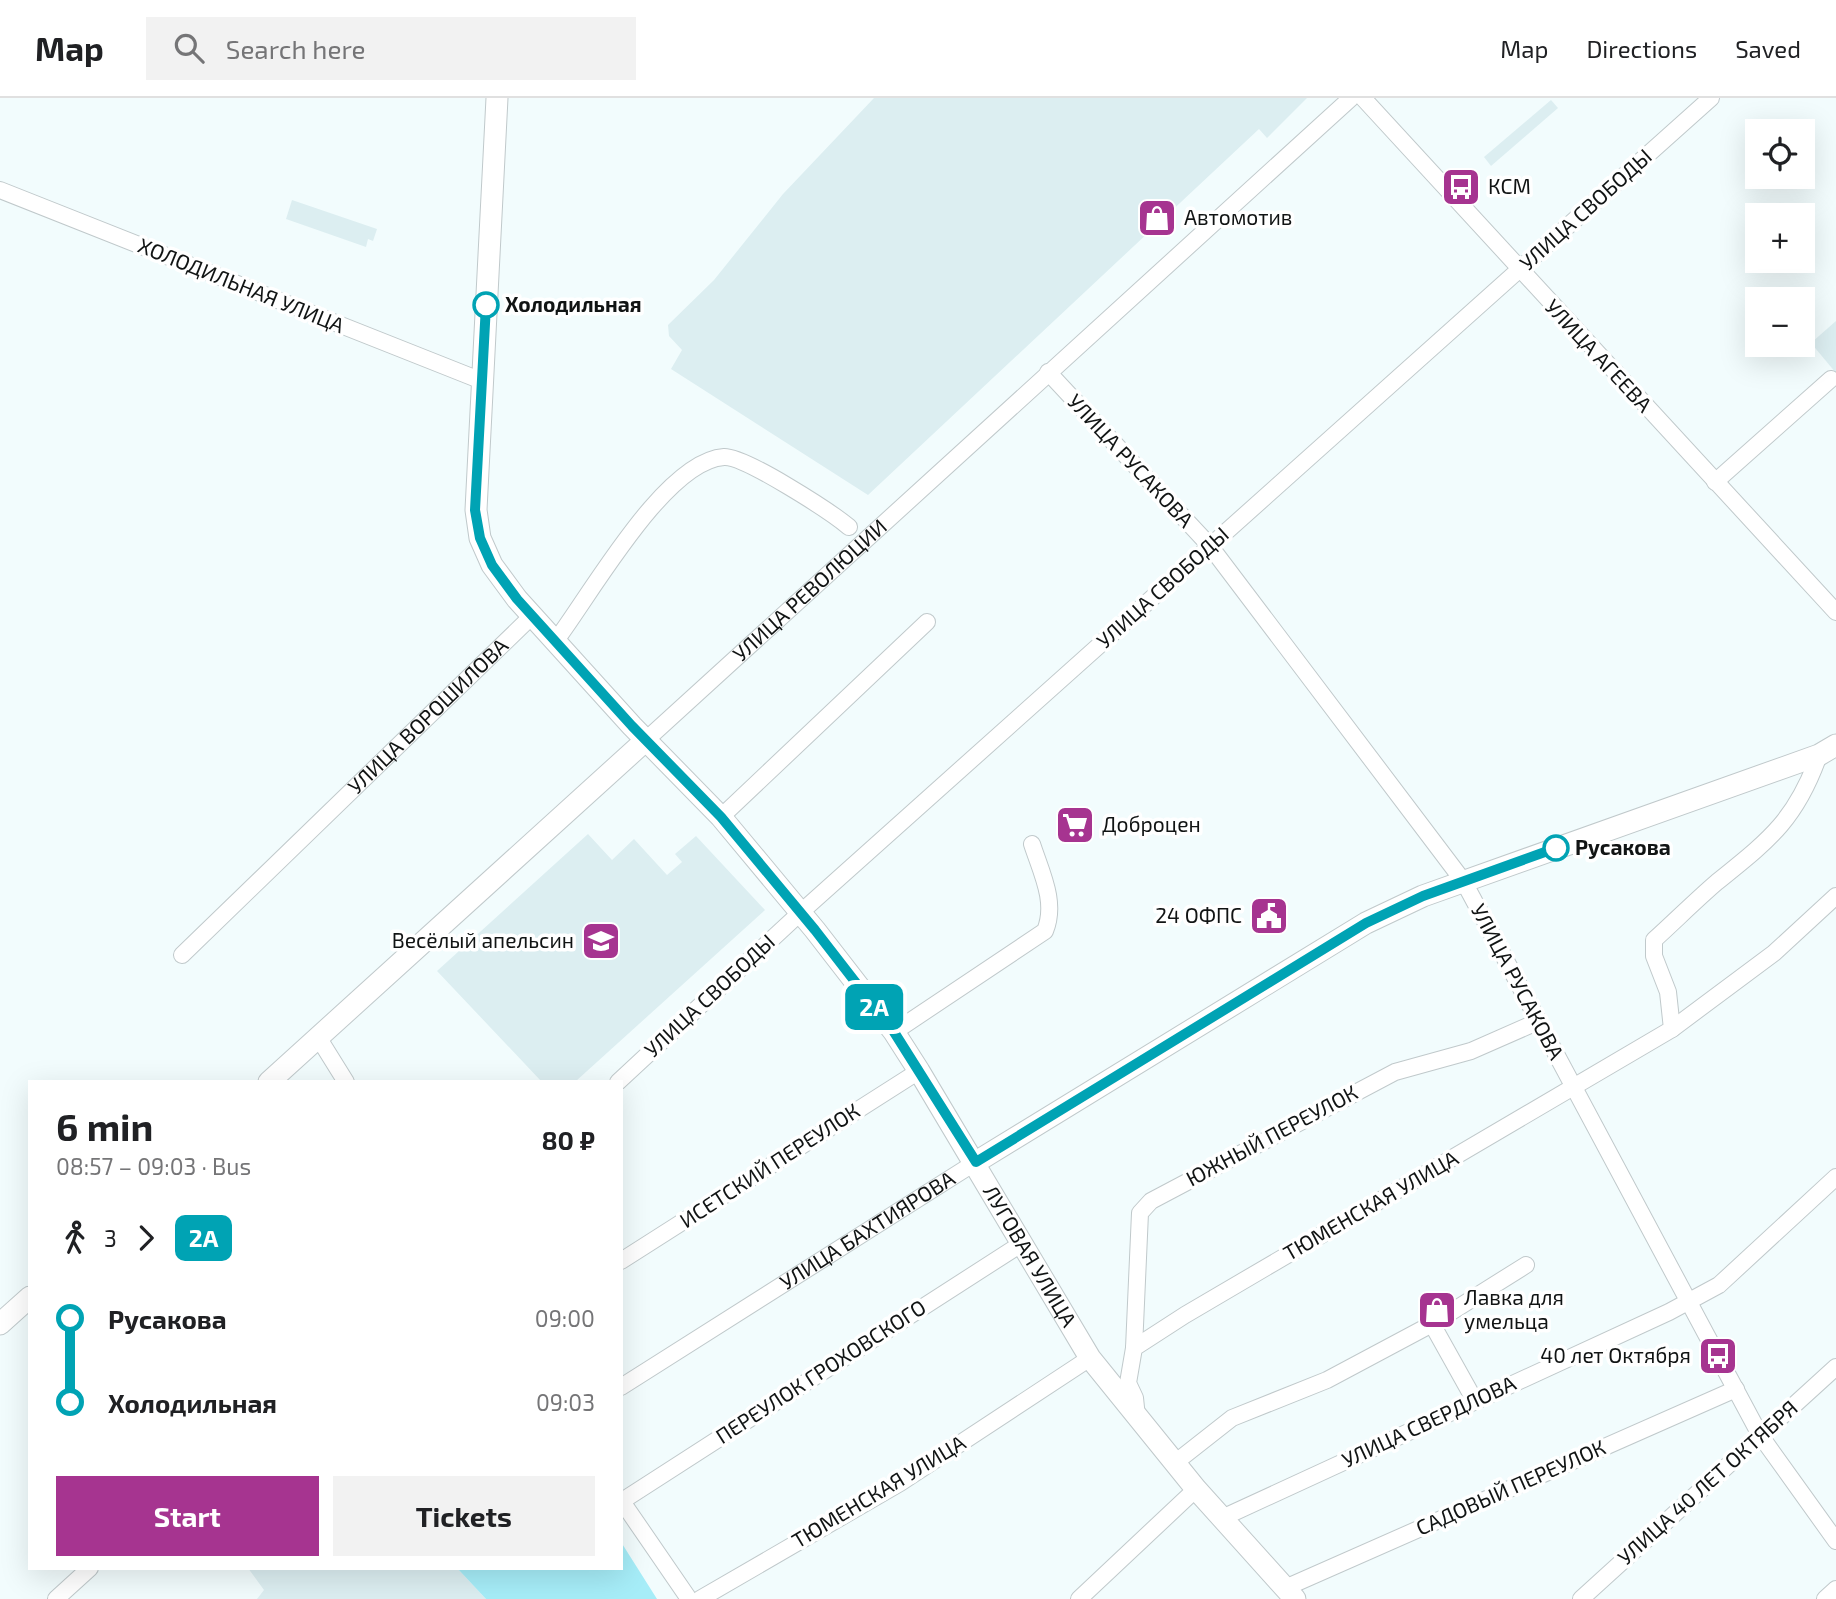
<!DOCTYPE html>
<html lang="en">
<head>
<meta charset="utf-8">
<style>
	:root { --surface:#fff; --page:#f2f2f2; --text:#202124; --muted:#757577; --line:#e0e0e0; --accent:#a63490 }
	body { margin:0; font-family:"Exo 2",sans-serif; background:var(--page); color:var(--text); height:100vh; display:flex; flex-direction:column; font-size:26px; white-space:nowrap }
	* { box-sizing:border-box; margin:0 }
	p { font-size:23px; color:var(--muted) }
	.icon { flex:none; width:38px; height:38px; fill:none; stroke:currentColor; stroke-width:2; stroke-linecap:round; stroke-linejoin:round }
	.map { position:relative; flex:1; overflow:hidden }
	.panel { position:absolute; left:28px; top:982px; width:595px; height:490px; display:flex; flex-direction:column; background:var(--surface); border-radius:0px; box-shadow:0 7px 28px #0002 }
	.panel>* { flex:none }
	.badge { padding:0 14px; border-radius:10px; font-size:24px; line-height:46px }
	.fabs { position:absolute; left:1745px; top:21px; display:grid; gap:14px }
	.fabs a { display:grid; place-items:center; width:70px; height:70px; border-radius:0px; background:var(--surface); box-shadow:0 7px 28px #0002; font-size:35px }
	.map>.badge { position:absolute; translate:-50% -50%; box-shadow:0 0 0 4px #fff }
	.legs { display:flex; align-items:center; gap:10px; height:77px; padding:0 28px; font-size:23px }
	.legs p { margin-inline-start:auto }
	.head { display:flex; align-items:center; justify-content:space-between; height:119px; padding:0 28px }
	h1 { font-size:38px; font-weight:700; line-height:52px }
	.primary-button { display:flex; gap:14px; margin-top:auto; padding:14px 28px }
	.primary-button a { flex:1; height:80px; border-radius:0px; background:var(--accent); color:#fff; font-size:28px; font-weight:700; line-height:80px; text-align:center }
	.primary-button a+a { background:var(--page); color:var(--text) }
	ul { padding:0 28px; list-style:none }
	li { display:flex; align-items:center; gap:24px; height:84px; font-size:26px }
	li i { display:grid; place-items:center; width:10px; height:100%; margin:0 9px; background:currentColor }
	li i::after { content:''; width:18px; height:18px; margin:-9px; border:5px solid; border-radius:50%; background:var(--surface) }
	li p { margin-inline-start:auto }
	li:first-child i { background:linear-gradient(#0000 50%,currentColor 0) }
	li:last-child i { background:linear-gradient(currentColor 50%,#0000 0) }
	header { display:flex; align-items:center; gap:42px; box-sizing:border-box; height:98px; padding:0 35px; background:var(--surface); border-bottom:2px solid var(--line) }
	header strong { font-size:33px }
	nav { display:flex; gap:38px; margin-inline-start:auto; font-size:24px }
	.search { width:490px; height:63px; background:var(--page); display:flex; align-items:center; gap:18px; box-sizing:border-box; padding:0 24px; border-radius:0px; color:var(--muted); font-size:26px }
	.map>svg:first-child { display:block }
</style>
</head>
<body>
<header>
<strong>Map</strong>
<div class="search"><svg class="icon" aria-label="search" viewBox="0 0 24 24"><circle cx="10" cy="10" r="6"/><path d="M15 15l6 6"/></svg>Search here</div>
<nav><a>Map</a><a>Directions</a><a>Saved</a></nav>
</header>
<div class="map">
<svg width="1836" height="1501" viewBox="0 0 1836 1501">
	<rect width="100%" height="100%" fill="#f2fcfd"/>
	<g fill="#dceef1">
		<polygon points="874,0 1307,0 1267,40 1259,31 868,397 671,271 682,252 669,238 668,227 714,182 783,96"/>
		<polygon points="1551,2 1558,10 1491,68 1484,59"/>
		<polygon points="292,102 377,131 373,143 368,141 366,149 286,121"/>
		<polygon points="1836,223 1836,275 1811,245"/>
		<polygon points="588,736 612,762 634,741 667,777 682,764 675,756 696,738 765,812 576,983 541,983 437,873"/>
		<polygon points="248,1470 457,1470 486,1501 257,1501 264,1492"/>
	</g>
	<polygon fill="#a6edf8" points="621,1444 657,1501 486,1501 457,1470 621,1470"/>
	<g fill="none" stroke-linecap="round" stroke-linejoin="round">
		<defs>
			<g id="minor">
				<polyline points="1363,0 1836,514"/>
				<polyline points="0,92 482,283"/>
				<polyline points="1048,274 1210,448 1464,784 1760,1337 1836,1443"/>
				<polyline points="1715,384 1831,281"/>
				<path d="M554,545C589,500 664,363 724,359C745,358 831,414 849,429"/>
				<path id="s1" d="M646,642L1351,0"/>
				<polyline points="721,719 927,524"/>
				<path id="s2" d="M182,857L532,518"/>
				<polyline points="1672,931 1774,855 1836,798"/>
				<path d="M894,934L1045,833C1057,804 1041,774 1032,746"/>
				<polyline points="318,939 346,984"/>
				<polyline points="618,984 800,815 1711,0"/>
				<polyline points="621,1163 919,973"/>
				<polyline points="1432,1226 1475,1303"/>
				<polyline points="1134,1250 1140,1115 1151,1103 1395,974 1471,953 1537,924"/>
				<path id="s3" d="M621,1289L976,1064"/>
				<path d="M1137,1319L1135,1300L1128,1285L1134,1250L1185,1217L1672,931L1668,894L1654,858V842C1675,823 1696,802 1717,784C1769,742 1796,722 1819,657"/>
				<polyline points="1176,1364 1232,1320 1327,1282 1432,1226 1526,1167"/>
				<polyline points="621,1402 689,1501"/>
				<polyline points="622,1403 1021,1146"/>
				<polyline points="1222,1420 1669,1214 1719,1187 1836,1079"/>
				<polyline points="1285,1490 1736,1291"/>
				<polyline points="56,1501 90,1470"/>
				<polyline points="700,1501 900,1385 1090,1260"/>
				<polyline points="1079,1501 1196,1391"/>
				<polyline points="1581,1501 1836,1269"/>
				<polyline points="1825,1501 1836,1491"/>
			</g>
			<g id="major">
				<path id="s4" d="M497,0L476,412L480,440L492,467L517,501L632,628L721,719L815,832L894,934L919,973L1090,1260L1196,1391L1295,1501"/>
				<polyline points="269,984 646,642"/>
				<polyline points="976,1064 1366,825 1423,798 1819,657 1836,647"/>
				<polyline points="0,1226 30,1199"/>
			</g>
		</defs>
		<use href="#minor" stroke="#c0c9cb" stroke-width="18"/>
		<use href="#major" stroke="#c0c9cb" stroke-width="23"/>
		<use href="#minor" stroke="#fff" stroke-width="16"/>
		<use href="#major" stroke="#fff" stroke-width="21"/>
	</g>
	<g fill="none" stroke-linecap="round" stroke-linejoin="round">
		<defs>
			<polyline id="line-1" points="486,207 475,412 480,440 492,467 517,501 632,628 721,719 815,832 894,934 976,1064 1366,825 1423,798 1556,750"/>
		</defs>
		<use href="#line-1" stroke="#fff" stroke-width="16"/>
		<use href="#line-1" stroke="#00a3b4" stroke-width="10"/>
	</g>
	<defs>
		<symbol id="bus-square" viewBox="-11 -11 22 22"><rect x="-9" y="-9" width="18" height="18" rx="4" fill="#a63490" stroke="#fff"/><path d="M-5-6H5V4H4V6H2V4H-2V6H-4V4H-5ZM-3.5-4V0h7V-4ZM-3.5 1.2v1.5H-2V1.2ZM2 1.2v1.5H3.5V1.2Z" fill="#fff"/></symbol>
		<symbol id="shop-square" viewBox="-11 -11 22 22"><rect x="-9" y="-9" width="18" height="18" rx="4" fill="#a63490" stroke="#fff"/><path d="M-5-2.5h2.3a2.7 3.5 0 0 1 5.4 0H5L5.5 6h-11ZM-1.5-2.5h3a1.5 2.3 0 0 0-3 0Z" fill="#fff"/></symbol>
		<symbol id="supermarket-square" viewBox="-11 -11 22 22"><rect x="-9" y="-9" width="18" height="18" rx="4" fill="#a63490" stroke="#fff"/><path d="M-6-5.5h2.5l.6 2H6L4.5 2H-2.5L-4.4-4H-6ZM-1.5 3.2a1.3 1.3 0 1 0 .1 0ZM3 3.2a1.3 1.3 0 1 0 .1 0Z" fill="#fff"/></symbol>
		<symbol id="civic-square" viewBox="-11 -11 22 22"><rect x="-9" y="-9" width="18" height="18" rx="4" fill="#a63490" stroke="#fff"/><path d="M-.6-6.5H3V-4.5H.6V-3L4-1V1h2V6H-6V1h2V-1L-.6-3ZM-1.2 2.5V6h2.4V2.5Z" fill="#fff"/></symbol>
		<symbol id="school-square" viewBox="-11 -11 22 22"><rect x="-9" y="-9" width="18" height="18" rx="4" fill="#a63490" stroke="#fff"/><path d="M0-5L7-2L0 1L-7-2ZM-4 1L0 2.5L4 1V4Q0 6-4 4Z" fill="#fff"/></symbol>
	</defs>
	<g fill-rule="evenodd">
		<use href="#bus-square" x="1439" y="67" width="44" height="44"/>
		<use href="#shop-square" x="1135" y="98" width="44" height="44"/>
		<use href="#supermarket-square" x="1053" y="705" width="44" height="44"/>
		<use href="#civic-square" x="1247" y="796" width="44" height="44"/>
		<use href="#school-square" x="579" y="821" width="44" height="44"/>
		<use href="#shop-square" x="1415" y="1190" width="44" height="44"/>
		<use href="#bus-square" x="1696" y="1236" width="44" height="44"/>
	</g>
	<g fill="#fff" stroke="#00a3b4" stroke-width="3.5">
		<circle cx="486" cy="207" r="12"/>
		<circle cx="1556" cy="750" r="12"/>
	</g>
	<g text-anchor="middle" stroke-width="7" stroke-linejoin="round" paint-order="stroke">
		<g font-size="21" fill="#111414" stroke="#fff" text-anchor="start">
			<text x="1488" y="96">КСМ</text>
			<text x="1184" y="127">Автомотив</text>
			<text x="1102" y="734">Доброцен</text>
			<text x="1242" y="825" text-anchor="end">24 ОФПС</text>
			<text x="574" y="850" text-anchor="end">Весёлый апельсин</text>
			<text x="1464" y="1207">Лавка для<tspan x="1464" dy="24">умельца</tspan></text>
			<text x="1691" y="1265" text-anchor="end">40 лет Октября</text>
		</g>
		<g font-size="21" fill="#111414" stroke="#fff">
			<text transform="translate(1586 112) rotate(-42)" y="7">УЛИЦА СВОБОДЫ</text>
			<text transform="translate(241 188) rotate(22)" y="7">ХОЛОДИЛЬНАЯ УЛИЦА</text>
			<text transform="translate(1598 258) rotate(47)" y="7">УЛИЦА АГЕЕВА</text>
			<text transform="translate(1130 363) rotate(47)" y="7">УЛИЦА РУСАКОВА</text>
			<text transform="translate(1163 490) rotate(-42)" y="7">УЛИЦА СВОБОДЫ</text>
			<text dy="7" stroke="none"><textPath href="#s1" startOffset="222">УЛИЦА РЕВОЛЮЦИИ</textPath></text>
			<text dy="7" stroke="none"><textPath href="#s2" startOffset="343">УЛИЦА ВОРОШИЛОВА</textPath></text>
			<text transform="translate(1517 884) rotate(62)" y="7">УЛИЦА РУСАКОВА</text>
			<text transform="translate(710 898) rotate(-43)" y="7">УЛИЦА СВОБОДЫ</text>
			<text transform="translate(1272 1038) rotate(-28)" y="7">ЮЖНЫЙ ПЕРЕУЛОК</text>
			<text transform="translate(770 1068) rotate(-33)" y="7">ИСЕТСКИЙ ПЕРЕУЛОК</text>
			<text transform="translate(1371 1108) rotate(-30)" y="7">ТЮМЕНСКАЯ УЛИЦА</text>
			<text dy="7" stroke="none"><textPath href="#s3" startOffset="292">УЛИЦА БАХТИЯРОВА</textPath></text>
			<text dy="7" stroke="none"><textPath href="#s4" startOffset="1349">ЛУГОВАЯ УЛИЦА</textPath></text>
			<text transform="translate(821 1274) rotate(-33)" y="7">ПЕРЕУЛОК ГРОХОВСКОГО</text>
			<text transform="translate(1429 1324) rotate(-25)" y="7">УЛИЦА СВЕРДЛОВА</text>
			<text transform="translate(1708 1385) rotate(-42)" y="7">УЛИЦА 40 ЛЕТ ОКТЯБРЯ</text>
			<text transform="translate(1511 1390) rotate(-24)" y="7">САДОВЫЙ ПЕРЕУЛОК</text>
			<text transform="translate(879 1394) rotate(-31)" y="7">ТЮМЕНСКАЯ УЛИЦА</text>
		</g>
		<g font-size="21" font-weight="bold" fill="#111414" stroke="#fff" text-anchor="start">
			<text x="505" y="214">Холодильная</text>
			<text x="1575" y="757">Русакова</text>
		</g>
	</g>
</svg>
<div class="fabs">
<a><svg class="icon" aria-label="locate" viewBox="0 0 24 24"><circle cx="12" cy="12" r="6"/><path d="M12 2v4M12 18v4M2 12h4M18 12h4"/></svg></a>
<a>+</a>
<a>−</a>
</div>
<b class="badge" style="left:874px;top:909px;background:#00a3b4;color:#fff">2А</b>
<section class="panel">
<div class="head"><div><h1>6 min</h1><p>08:57 – 09:03 · Bus</p></div><b>80 ₽</b></div>
<div class="legs"><svg class="icon" aria-label="walk" viewBox="0 0 24 24"><circle cx="13" cy="4" r="2"/><path d="M13 8l-2 6 4 7M11 14l-3 7M7 12l3-4h3l4 4"/></svg>3<svg class="icon" aria-label="forward" viewBox="0 0 24 24"><path d="M9 5l7 7-7 7"/></svg><b class="badge" style="background:#00a3b4;color:#fff">2А</b></div>
<ul>
<li><i style="color:#00a3b4"></i><b>Русакова</b><p>09:00</p></li>
<li><i style="color:#00a3b4"></i><b>Холодильная</b><p>09:03</p></li>
</ul>
<div class="primary-button"><a>Start</a><a>Tickets</a></div>
</section>
</div>
</body>
</html>
